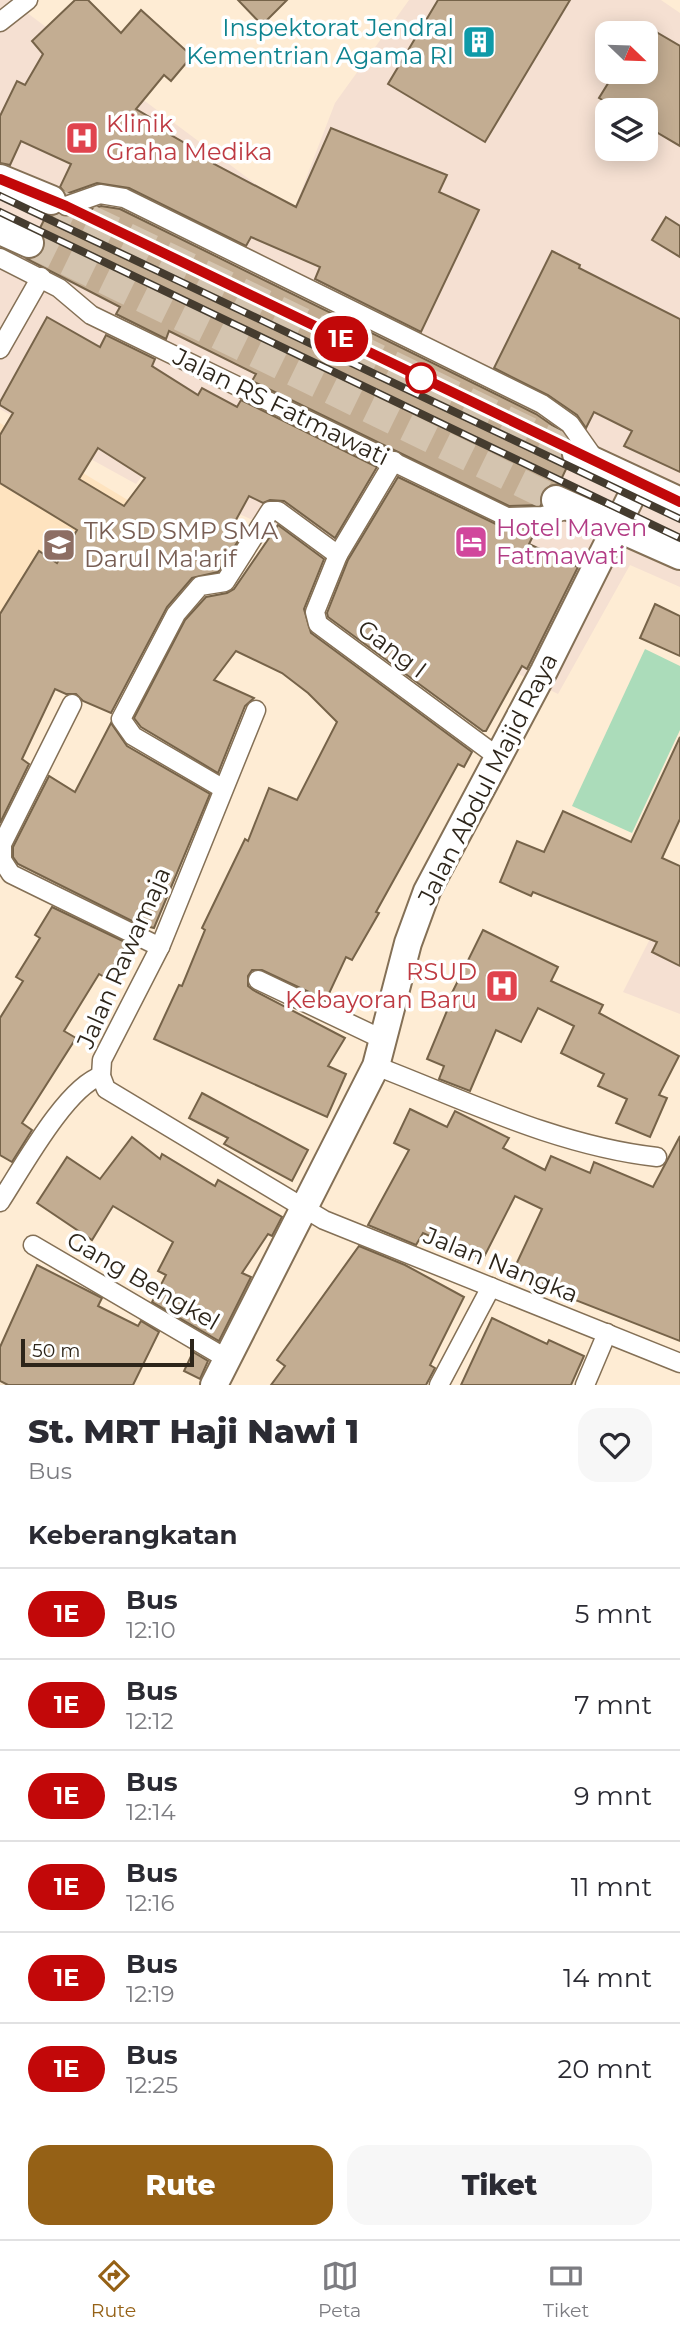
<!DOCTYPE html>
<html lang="id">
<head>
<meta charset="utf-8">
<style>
	:root { --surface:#fff; --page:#f7f7f7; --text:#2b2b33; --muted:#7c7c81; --line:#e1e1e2; --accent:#956116 }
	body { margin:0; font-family:Montserrat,sans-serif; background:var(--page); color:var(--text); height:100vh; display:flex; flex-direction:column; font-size:26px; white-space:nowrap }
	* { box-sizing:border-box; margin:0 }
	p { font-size:23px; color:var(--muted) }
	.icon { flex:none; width:38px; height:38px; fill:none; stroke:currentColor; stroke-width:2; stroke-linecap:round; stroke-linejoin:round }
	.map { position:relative; height:1385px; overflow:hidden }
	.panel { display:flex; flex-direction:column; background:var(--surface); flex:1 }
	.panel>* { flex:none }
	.badge { padding:0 14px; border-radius:23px; font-size:24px; line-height:46px }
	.needle { width:46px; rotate:113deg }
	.fabs { position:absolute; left:595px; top:21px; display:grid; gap:14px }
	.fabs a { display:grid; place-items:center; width:63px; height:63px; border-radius:14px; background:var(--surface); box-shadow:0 4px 18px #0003; font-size:35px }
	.scale { position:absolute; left:21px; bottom:18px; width:173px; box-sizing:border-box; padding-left:7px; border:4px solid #2d251a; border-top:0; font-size:19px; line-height:24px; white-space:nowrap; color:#2d251a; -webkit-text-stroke:5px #fff; paint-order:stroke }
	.map>.badge { position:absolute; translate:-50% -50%; box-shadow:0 0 0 4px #fff }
	h2 { padding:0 28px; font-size:26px; line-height:63px }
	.round { display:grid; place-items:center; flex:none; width:74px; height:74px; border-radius:21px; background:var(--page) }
	.headline { display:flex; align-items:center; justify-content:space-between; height:119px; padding:0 28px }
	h1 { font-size:33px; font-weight:800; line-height:52px }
	.action { display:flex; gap:14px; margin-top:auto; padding:14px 28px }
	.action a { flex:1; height:80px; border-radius:21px; background:var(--accent); color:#fff; font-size:28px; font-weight:800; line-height:80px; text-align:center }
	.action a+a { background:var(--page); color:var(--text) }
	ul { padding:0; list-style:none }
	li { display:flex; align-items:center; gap:21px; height:91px; padding:0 28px; border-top:2px solid var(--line) }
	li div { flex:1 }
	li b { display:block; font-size:26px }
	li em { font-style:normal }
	li .badge { min-width:77px; font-weight:700; text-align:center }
	.dock { display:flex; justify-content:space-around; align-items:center; height:98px; border-top:2px solid var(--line); background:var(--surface); font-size:19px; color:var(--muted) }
	.dock a { display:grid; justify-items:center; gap:4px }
	.dock .active { color:var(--accent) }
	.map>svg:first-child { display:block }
</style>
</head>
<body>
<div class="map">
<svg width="680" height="1385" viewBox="0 0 680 1385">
	<rect width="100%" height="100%" fill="#feecd4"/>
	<g fill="#f5e0d2" fill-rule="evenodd">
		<path d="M0,0H10L293,212L335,103L409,0H661L680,13V587L630,565L558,694L457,643L478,585L367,526L346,562L237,513L181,427L136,484L0,409ZM607,33H646V72H607ZM607,110H646V149H607Z"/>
		<polygon points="680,880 680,1014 623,992"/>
	</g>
	<polygon fill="#fee3bf" points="0,423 141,508 0,707"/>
	<polygon fill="#abdcba" points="645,649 680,666 680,730 632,833 572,806"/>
	<g fill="#c3ad92" stroke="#766349" stroke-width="2" fill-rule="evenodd">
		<polygon points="75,0 88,0 121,33 141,10 192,56 171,81 164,75 136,109 173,131 171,135 216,161 214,164 296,207 331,128 447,175 439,192 479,210 421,332 315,279 320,267 251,237 246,246 129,188 97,183 66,194 60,187 71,164 21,141 10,165 0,163 0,116 17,81 25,85 43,54 32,41"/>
		<polygon points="238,0 287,0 262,25"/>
		<polygon points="438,0 570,0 485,142 388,84"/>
		<polygon points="646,26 680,46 680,146 646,126 646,110 620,110 599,98 615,72 646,72"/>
		<polygon points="101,206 120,209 536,414 562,432 568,440 560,455 567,467 559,484 546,487 541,494 541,505 509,506 252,381 256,374 169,331 166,339 116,314 120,307 27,259 38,257 44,249 45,241 39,230 46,216 69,217"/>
		<polygon points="666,217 680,226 680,257 652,240"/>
		<polygon points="552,251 580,265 579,268 680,319 680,472 624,446 632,431 594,412 586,428 577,415 548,395 494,368"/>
		<path d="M47,317L100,347L106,335L155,359L152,366L198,395L202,388L237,407L241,400L377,467L335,538L284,501L270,500L263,503L249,496L231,529L242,535L218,572L192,578L167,607L111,713L83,701L76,694H66L55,689L22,759L29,764L0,823V614L39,551L57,563L77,530L0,483V435L13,413L0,405V402ZM98,448L145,478L124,506L79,479Z"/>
		<polygon points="398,477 502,527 537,528 529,544 578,567 527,669 522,666 486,731 483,731 328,617 327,613 348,560"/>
		<polygon points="278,525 324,559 304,609 311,633 472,752 464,767 458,764 376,912 379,913 352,960 346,957 326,1000 262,970 252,970 248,976 248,986 253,990 345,1038 328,1066 346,1074 327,1117 154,1039 179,985 182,986 205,930 202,928 245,839 248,841 269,788 297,800 337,722 308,693 282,673 236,651 214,680 254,698 245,706 218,773 141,727 134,718 185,620 206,597 227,593 234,589"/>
		<polygon points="655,604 680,616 680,656 640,638"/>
		<polygon points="111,723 127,746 210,794 154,928 138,924 18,864 13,857 13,847 49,776 75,792"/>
		<polygon points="680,737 680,819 662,858 680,866 680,966 652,952 657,942 533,892 531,896 500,882 517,841 544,852 563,811 631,842"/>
		<polygon points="52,907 127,943 106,978 99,974 64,1031 76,1038 22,1123 32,1130 12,1162 0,1155 0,1018 23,981 16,977 40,938 35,935"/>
		<polygon points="483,930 558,967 551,981 603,1005 599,1013 679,1056 659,1095 667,1098 650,1137 616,1123 627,1099 598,1086 604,1074 561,1053 574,1026 538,1008 521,1042 496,1030 470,1091 439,1079 444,1066 427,1059 449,1006 446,1005"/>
		<polygon points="202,1093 308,1150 292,1181 224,1144 228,1138 189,1118"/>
		<polygon points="410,1109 447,1127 455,1111 509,1138 503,1148 545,1170 551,1156 590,1173 594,1162 653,1187 680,1136 680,1341 542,1287 544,1282 514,1269 542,1209 515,1196 483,1259 423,1233 416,1245 368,1225 409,1150 394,1143"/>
		<polygon points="132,1137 160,1159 162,1154 215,1186 218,1180 282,1217 272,1236 268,1234 242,1273 251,1277 219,1341 152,1302 166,1275 158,1271 173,1242 113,1206 92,1240 37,1203 67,1157 100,1179"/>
		<polygon points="359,1246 405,1265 464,1297 430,1365 435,1368 426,1385 271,1385 285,1366 277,1360"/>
		<polygon points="37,1265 102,1298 98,1306 138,1326 141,1321 159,1332 133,1385 8,1385 0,1381 0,1347"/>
		<polygon points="492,1318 547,1344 549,1340 584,1356 571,1385 461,1385"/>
		<polygon points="193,1352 208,1361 200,1379 184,1371"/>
	</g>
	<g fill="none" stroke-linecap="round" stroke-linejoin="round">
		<g stroke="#d4c4af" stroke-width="28" stroke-dasharray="28 14" stroke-linecap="butt">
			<polyline points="51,200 577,454"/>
			<polyline points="29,243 556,500"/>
		</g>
		<defs>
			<g id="street">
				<polyline points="0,22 28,0"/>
				<polyline points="66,206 100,194 124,198 542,404 570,424 596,461"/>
				<polyline points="0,258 59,288 91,315 507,517 543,516 574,508"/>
				<polyline points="0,349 41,277"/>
				<polyline points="338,555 315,612 318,624 498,757"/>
				<polyline points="72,704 2,844 2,860 11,874 160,947"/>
				<polyline points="256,710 160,947 102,1060 101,1076 106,1089 324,1220 680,1363"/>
				<polyline points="222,788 133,736 121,719 176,614 200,586 225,582 270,511 278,511 338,555 394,461"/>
				<polyline points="258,980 384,1040"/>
				<path d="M376,1066C467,1101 558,1146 657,1157"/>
				<path d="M0,1202C21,1170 66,1087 101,1076"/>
				<polyline points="33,1245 229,1360"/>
				<polyline points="439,1385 491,1287"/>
				<polyline points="585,1385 607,1333"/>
			</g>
			<polyline id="secondary" points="214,1385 376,1066 408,943 427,891 544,671 638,483"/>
			<g id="primary">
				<polyline points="0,179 51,200"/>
				<polyline points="0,230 29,243"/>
				<polyline points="577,454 680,502"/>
				<polyline points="556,500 680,555"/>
			</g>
		</defs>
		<use href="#street" stroke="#847056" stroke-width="21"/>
		<use href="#secondary" stroke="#847056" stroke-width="30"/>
		<use href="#primary" stroke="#847056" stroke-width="32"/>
		<use href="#street" stroke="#fff" stroke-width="18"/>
		<use href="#secondary" stroke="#fff" stroke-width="26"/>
		<use href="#primary" stroke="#fff" stroke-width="28"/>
		<defs>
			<g id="rail">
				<polyline points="0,196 680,519"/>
				<polyline points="0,212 680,538"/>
			</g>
		</defs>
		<use href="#rail" stroke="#453c2f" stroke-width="8"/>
		<use href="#rail" stroke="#fff" stroke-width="5" stroke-dasharray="16" stroke-linecap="butt"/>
	</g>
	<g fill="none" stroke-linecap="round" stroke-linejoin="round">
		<defs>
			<polyline id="line" points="0,179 66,206 680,502"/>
		</defs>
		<use href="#line" stroke="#fff" stroke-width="16"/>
		<use href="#line" stroke="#c20809" stroke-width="10"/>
	</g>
	<defs>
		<symbol id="building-square" viewBox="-11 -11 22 22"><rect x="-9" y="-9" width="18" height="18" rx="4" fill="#0f9aa8" stroke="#fff"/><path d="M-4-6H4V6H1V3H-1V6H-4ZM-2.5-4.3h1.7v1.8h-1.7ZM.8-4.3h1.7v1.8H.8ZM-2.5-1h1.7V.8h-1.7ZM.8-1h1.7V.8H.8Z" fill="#fff"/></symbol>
		<symbol id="hospital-square" viewBox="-11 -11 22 22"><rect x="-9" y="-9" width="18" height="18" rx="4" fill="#e0444e" stroke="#fff"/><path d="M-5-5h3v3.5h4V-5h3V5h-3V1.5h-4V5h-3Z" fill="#fff"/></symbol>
		<symbol id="hotel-square" viewBox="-11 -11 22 22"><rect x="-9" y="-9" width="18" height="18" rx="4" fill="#d1479c" stroke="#fff"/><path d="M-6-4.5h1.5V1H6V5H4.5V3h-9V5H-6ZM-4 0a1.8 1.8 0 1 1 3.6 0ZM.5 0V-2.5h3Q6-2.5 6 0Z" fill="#fff"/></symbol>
		<symbol id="school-square" viewBox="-11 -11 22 22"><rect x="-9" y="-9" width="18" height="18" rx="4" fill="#8d6e63" stroke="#fff"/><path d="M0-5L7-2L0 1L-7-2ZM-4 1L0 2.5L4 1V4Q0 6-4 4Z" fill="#fff"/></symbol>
	</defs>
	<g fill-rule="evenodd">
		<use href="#building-square" x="460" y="23" width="38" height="38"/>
		<use href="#hospital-square" x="63" y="119" width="38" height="38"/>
		<use href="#hotel-square" x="452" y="523" width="38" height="38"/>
		<use href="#school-square" x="40" y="526" width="38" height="38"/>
		<use href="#hospital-square" x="483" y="967" width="38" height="38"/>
	</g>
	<circle fill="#fff" stroke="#c20809" stroke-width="3.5" cx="421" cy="378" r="14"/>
	<g text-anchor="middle" stroke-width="7" stroke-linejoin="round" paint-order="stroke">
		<g font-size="24" fill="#0d838f" stroke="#fff" text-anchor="end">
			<text x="454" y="36">Inspektorat Jendral<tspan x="454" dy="28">Kementrian Agama RI</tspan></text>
		</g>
		<g font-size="24" fill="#be3a42" stroke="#fff" text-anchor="start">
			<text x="106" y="132">Klinik<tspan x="106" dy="28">Graha Medika</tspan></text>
			<text x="477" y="980" text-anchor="end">RSUD<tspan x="477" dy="28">Kebayoran Baru</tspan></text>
		</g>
		<g font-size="24" fill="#2d251a" stroke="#fff">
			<text transform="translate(281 407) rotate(26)" y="8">Jalan RS Fatmawati</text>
			<text transform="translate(392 649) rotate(37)" y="8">Gang I</text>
			<text transform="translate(488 779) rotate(-63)" y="8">Jalan Abdul Majid Raya</text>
			<text transform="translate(124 958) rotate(-66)" y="8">Jalan Rawamaja</text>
			<text transform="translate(501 1265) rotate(22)" y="8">Jalan Nangka</text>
			<text transform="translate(143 1281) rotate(30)" y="8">Gang Bengkel</text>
		</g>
		<g font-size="24" fill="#b23c85" stroke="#fff" text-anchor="start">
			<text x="496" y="536">Hotel Maven<tspan x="496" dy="28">Fatmawati</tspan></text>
		</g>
		<g font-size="24" fill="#785e54" stroke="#fff" text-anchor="start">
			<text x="84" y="539">TK SD SMP SMA<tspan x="84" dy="28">Darul Ma'arif</tspan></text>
		</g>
	</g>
</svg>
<div class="fabs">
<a><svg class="needle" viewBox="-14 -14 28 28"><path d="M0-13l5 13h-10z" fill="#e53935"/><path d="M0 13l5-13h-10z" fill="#7c7c81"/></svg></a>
<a><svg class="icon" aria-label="layers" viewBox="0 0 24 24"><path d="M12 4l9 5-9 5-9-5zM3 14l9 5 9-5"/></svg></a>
</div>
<div class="scale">50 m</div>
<b class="badge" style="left:341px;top:339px;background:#c20809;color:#fff">1E</b>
</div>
<section class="panel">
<div class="headline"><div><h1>St. MRT Haji Nawi 1</h1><p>Bus</p></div><a class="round"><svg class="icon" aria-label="heart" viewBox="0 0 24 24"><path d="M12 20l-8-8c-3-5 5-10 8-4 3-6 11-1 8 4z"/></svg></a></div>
<h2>Keberangkatan</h2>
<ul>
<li><span class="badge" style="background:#c20809;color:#fff">1E</span><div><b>Bus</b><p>12:10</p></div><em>5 mnt</em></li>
<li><span class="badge" style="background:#c20809;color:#fff">1E</span><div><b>Bus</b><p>12:12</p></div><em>7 mnt</em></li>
<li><span class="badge" style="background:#c20809;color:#fff">1E</span><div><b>Bus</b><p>12:14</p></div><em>9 mnt</em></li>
<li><span class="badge" style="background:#c20809;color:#fff">1E</span><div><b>Bus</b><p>12:16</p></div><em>11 mnt</em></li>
<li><span class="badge" style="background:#c20809;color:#fff">1E</span><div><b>Bus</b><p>12:19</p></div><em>14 mnt</em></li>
<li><span class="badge" style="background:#c20809;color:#fff">1E</span><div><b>Bus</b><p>12:25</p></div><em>20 mnt</em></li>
</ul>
<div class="action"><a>Rute</a><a>Tiket</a></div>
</section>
<nav class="dock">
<a class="active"><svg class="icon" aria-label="directions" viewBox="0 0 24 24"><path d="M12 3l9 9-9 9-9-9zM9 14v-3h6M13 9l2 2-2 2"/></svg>Rute</a>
<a><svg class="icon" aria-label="map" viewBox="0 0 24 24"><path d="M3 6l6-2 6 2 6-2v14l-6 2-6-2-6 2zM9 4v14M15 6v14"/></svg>Peta</a>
<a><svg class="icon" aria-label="tickets" viewBox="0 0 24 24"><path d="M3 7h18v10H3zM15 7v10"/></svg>Tiket</a>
</nav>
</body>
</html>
